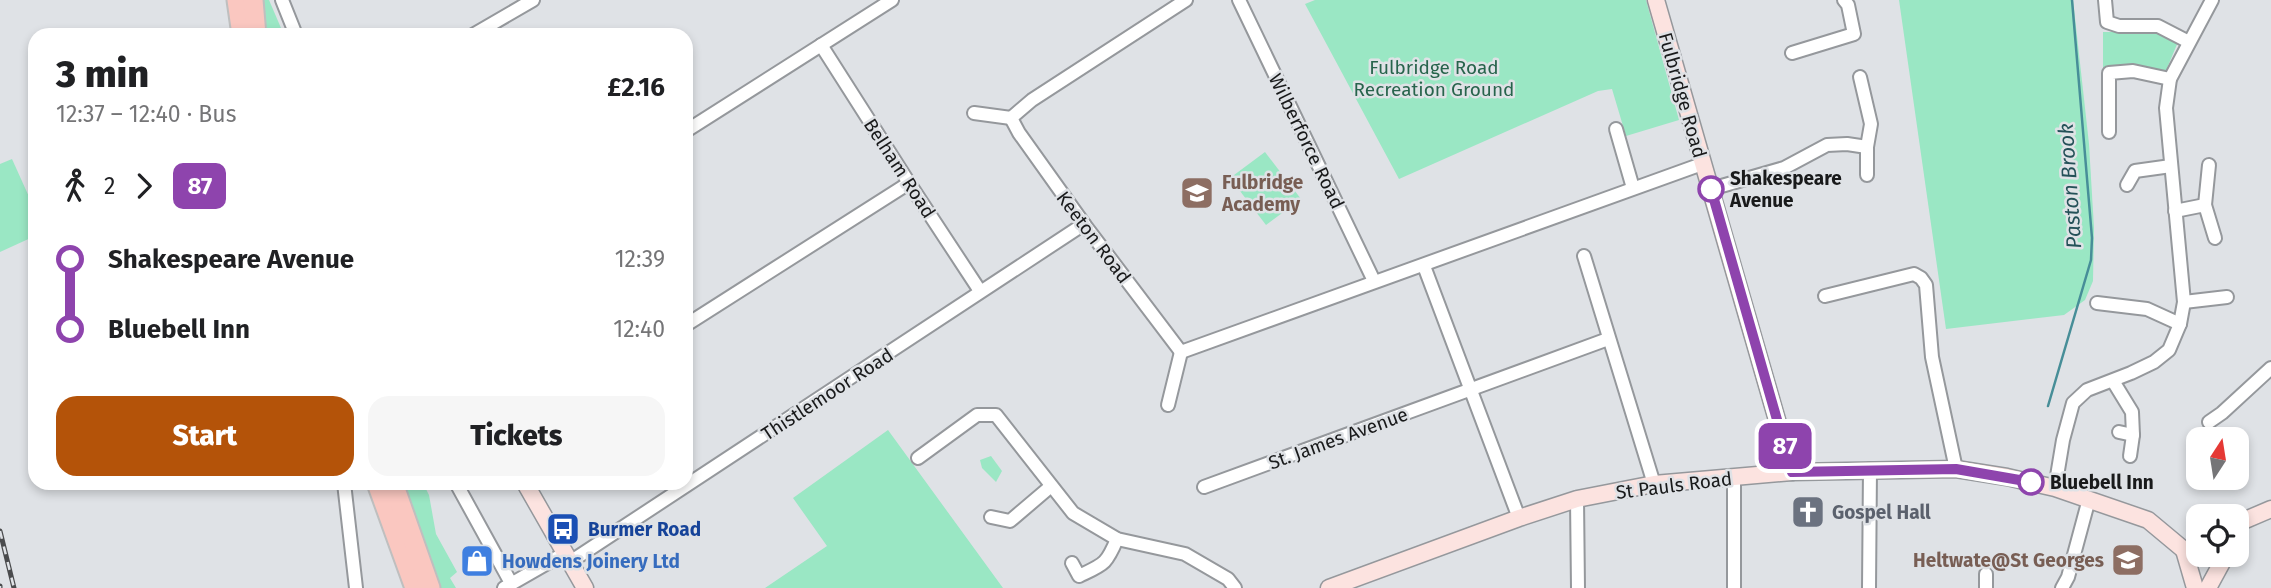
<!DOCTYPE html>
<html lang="en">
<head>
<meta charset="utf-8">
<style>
	:root { --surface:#fff; --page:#f6f6f6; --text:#202124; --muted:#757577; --accent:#b45309 }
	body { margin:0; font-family:"Fira Sans",sans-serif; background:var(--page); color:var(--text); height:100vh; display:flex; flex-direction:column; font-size:26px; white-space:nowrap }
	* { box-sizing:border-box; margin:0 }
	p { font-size:23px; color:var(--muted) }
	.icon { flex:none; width:38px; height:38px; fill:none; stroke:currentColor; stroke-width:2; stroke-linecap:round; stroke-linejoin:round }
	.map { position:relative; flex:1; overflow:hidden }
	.drawer { position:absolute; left:28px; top:28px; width:665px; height:462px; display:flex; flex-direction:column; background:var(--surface); border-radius:21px; box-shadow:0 4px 10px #0003 }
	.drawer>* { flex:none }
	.badge { padding:0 14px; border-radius:10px; font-size:24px; line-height:46px }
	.needle { width:46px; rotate:12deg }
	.controls { position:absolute; left:2186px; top:427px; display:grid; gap:14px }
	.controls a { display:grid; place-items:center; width:63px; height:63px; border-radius:14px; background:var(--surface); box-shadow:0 4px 10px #0003; font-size:35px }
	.map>.badge { position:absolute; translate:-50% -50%; box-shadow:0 0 0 4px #fff }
	.legs { display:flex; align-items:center; gap:10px; height:77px; padding:0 28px; font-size:23px }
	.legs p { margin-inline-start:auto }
	.head { display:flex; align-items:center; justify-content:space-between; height:119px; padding:0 28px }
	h1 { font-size:38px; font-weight:800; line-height:52px }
	.button { display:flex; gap:14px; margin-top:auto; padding:14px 28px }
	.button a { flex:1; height:80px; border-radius:21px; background:var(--accent); color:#fff; font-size:28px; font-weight:800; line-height:80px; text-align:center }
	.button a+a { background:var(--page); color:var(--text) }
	ul { padding:0 28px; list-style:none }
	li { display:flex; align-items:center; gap:24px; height:70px; font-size:26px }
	li i { display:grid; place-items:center; width:10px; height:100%; margin:0 9px; background:currentColor }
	li i::after { content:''; width:18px; height:18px; margin:-9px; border:5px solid; border-radius:50%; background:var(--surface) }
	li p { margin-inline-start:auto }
	li:first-child i { background:linear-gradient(#0000 50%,currentColor 0) }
	li:last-child i { background:linear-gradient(currentColor 50%,#0000 0) }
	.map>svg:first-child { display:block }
</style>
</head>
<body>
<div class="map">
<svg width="2271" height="588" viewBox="0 0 2271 588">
	<rect width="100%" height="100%" fill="#dfe2e6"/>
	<g fill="#9ae7c4">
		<polygon points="261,0 269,0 284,35 267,35"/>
		<polygon points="1315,0 1646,0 1679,120 1626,136 1612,89 1598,91 1399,179 1305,4"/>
		<polygon points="1899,0 2073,0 2089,144 2094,228 2093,281 2085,300 2064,315 1946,329"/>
		<polygon points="2146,29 2158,29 2178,42 2165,73 2145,66 2103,69 2103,32 2143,32"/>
		<polygon points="1265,152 1301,199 1266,225 1230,178"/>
		<polygon points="12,159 35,210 35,236 0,252 0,164"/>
		<polygon points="888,430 1003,588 765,588 827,546 793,498"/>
		<polygon points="991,456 1002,471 996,482 982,468 980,460"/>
		<polygon points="402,483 423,483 429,495 436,534 457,572 450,578 456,588 436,588"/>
	</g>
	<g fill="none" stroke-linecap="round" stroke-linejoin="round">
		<polyline stroke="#478e98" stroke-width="2.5" points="2048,406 2091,260 2092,238 2072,0"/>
		<defs>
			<g id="street">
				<polyline points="282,0 296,35"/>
				<polyline points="1239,0 1374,281"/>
				<polyline points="2105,0 2107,22 2119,26 2158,26 2189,42"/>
				<polyline points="473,35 533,0"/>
				<polyline points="821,45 909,183 980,291"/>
				<polyline points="1792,53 1854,34 1848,5 1844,0"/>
				<polyline points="1860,77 1871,124 1867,147 1867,175"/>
				<polyline points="974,113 1011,118"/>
				<polyline points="1011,118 1019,133 1084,224 1181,352"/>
				<polyline points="1011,118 1032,100 1186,0"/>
				<polyline points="1616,129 1633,188"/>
				<polyline points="686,131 892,0"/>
				<polyline points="2109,132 2109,73 2133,71 2170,79"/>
				<polyline points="2127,185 2135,171 2171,166"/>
				<polyline points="1711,189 1784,168 1827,145 1847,144 1867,147"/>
				<polyline points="2205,205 2209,165"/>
				<polyline points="2175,211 2205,205 2215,238"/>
				<polyline points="1584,256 1654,484"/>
				<polyline points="1424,266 1519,518"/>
				<polyline points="1825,296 1914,274 1921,278 1926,285 1932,357 1956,469"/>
				<polyline points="2184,302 2227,297"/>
				<polyline points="2097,303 2147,309 2180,324"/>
				<polyline points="686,325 909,183"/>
				<polyline points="1181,352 1702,164"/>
				<polyline points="2113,381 2132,412 2133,435 2130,456"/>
				<polyline points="1168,405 1181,352"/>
				<polyline points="2209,422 2222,413 2271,368"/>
				<polyline points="2119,432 2133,435"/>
				<polyline points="918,458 977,415 996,415 1073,513 1117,539 1185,554 1228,579 1235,588"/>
				<polyline points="1734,478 1734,588"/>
				<polyline points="344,483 356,588"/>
				<polyline points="456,483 511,583"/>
				<polyline points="1204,487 1608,339"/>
				<polyline points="2055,488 2063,440 2073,403 2087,390 2131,373 2154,362 2169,350 2180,324 2184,302 2166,108 2170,79 2212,0"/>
				<polyline points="1577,499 1578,588"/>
				<polyline points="991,517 1010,521 1050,487"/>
				<polyline points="570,562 1084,224"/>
				<path d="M1072,563L1079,576C1104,564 1106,565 1117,539"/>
				<polyline points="504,588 565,553"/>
				<polyline points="1869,588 1870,469"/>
				<polyline points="1986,588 1986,574"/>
				<polyline points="2062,588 2068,577 2089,499"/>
			</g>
			<g id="secondary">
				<polyline points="1656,0 1792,472"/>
				<polyline points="525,483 585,588"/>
				<polyline points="2236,524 2271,509"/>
				<polyline points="2184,550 2195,588"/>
				<polyline points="1329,588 1519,518 1577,499 1654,484 1792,472 1956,469 2007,477 2055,488 2148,520 2184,550"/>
				<polyline points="2208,588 2226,555"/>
			</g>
			<g id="primary">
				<polyline points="237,0 242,35"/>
				<polyline points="253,0 256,35"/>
				<polyline points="377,483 415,588"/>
				<polyline points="393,483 430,588"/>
			</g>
		</defs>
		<use href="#street" stroke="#95989c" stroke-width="16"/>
		<use href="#secondary" stroke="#95989c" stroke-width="19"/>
		<use href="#primary" stroke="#bfbfbf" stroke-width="23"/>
		<use href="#street" stroke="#fff" stroke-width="12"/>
		<use href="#secondary" stroke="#fce3e0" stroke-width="16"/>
		<use href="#primary" stroke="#fac7c0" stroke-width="19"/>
		<defs>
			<g id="rail">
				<polyline points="0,531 14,588"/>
				<polyline points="0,586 0,588"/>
			</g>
		</defs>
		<use href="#rail" stroke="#4a4b4d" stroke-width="5"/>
		<use href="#rail" stroke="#dfe2e6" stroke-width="2.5" stroke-dasharray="8" stroke-linecap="butt"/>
	</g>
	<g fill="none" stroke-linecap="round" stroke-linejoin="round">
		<defs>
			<polyline id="line-1" points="1711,189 1792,472 1956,469 2031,482"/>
		</defs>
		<use href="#line-1" stroke="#fff" stroke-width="16"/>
		<use href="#line-1" stroke="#8e44ad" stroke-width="10"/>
	</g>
	<defs>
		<symbol id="school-square" viewBox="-11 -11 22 22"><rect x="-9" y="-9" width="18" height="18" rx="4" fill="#8d6e63" stroke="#dfe2e6"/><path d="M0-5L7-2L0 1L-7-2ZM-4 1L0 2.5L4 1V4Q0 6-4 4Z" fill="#fff"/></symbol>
		<symbol id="church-square" viewBox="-11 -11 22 22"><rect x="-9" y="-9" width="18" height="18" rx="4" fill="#6b7280" stroke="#dfe2e6"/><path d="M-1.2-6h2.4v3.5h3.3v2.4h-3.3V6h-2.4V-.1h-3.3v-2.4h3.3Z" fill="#fff"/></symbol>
		<symbol id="bus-square" viewBox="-11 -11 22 22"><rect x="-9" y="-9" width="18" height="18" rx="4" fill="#1a4fb4" stroke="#dfe2e6"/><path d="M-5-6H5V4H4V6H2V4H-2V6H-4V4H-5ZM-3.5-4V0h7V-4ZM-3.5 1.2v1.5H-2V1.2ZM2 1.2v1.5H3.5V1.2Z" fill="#fff"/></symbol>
		<symbol id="shop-square" viewBox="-11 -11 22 22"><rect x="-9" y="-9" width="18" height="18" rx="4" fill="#3f7fe0" stroke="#dfe2e6"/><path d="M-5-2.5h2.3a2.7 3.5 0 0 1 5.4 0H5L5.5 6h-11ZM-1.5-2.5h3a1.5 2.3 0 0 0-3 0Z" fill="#fff"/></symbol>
	</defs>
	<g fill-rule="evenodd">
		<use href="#school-square" x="1178" y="174" width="38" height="38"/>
		<use href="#church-square" x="1789" y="493" width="38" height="38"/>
		<use href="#bus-square" x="544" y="510" width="38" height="38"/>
		<use href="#school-square" x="2109" y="541" width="38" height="38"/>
		<use href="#shop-square" x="458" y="542" width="38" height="38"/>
	</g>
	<g fill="#fff" stroke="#8e44ad" stroke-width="3.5">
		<circle cx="1711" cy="189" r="12"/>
		<circle cx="2031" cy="482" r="12"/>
	</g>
	<g text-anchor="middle" stroke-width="5" stroke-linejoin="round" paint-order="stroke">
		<g font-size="19" fill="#27644c" stroke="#dfe2e6">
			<text x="1434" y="74">Fulbridge Road<tspan x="1434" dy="22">Recreation Ground</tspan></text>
		</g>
		<g font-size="19" fill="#191a1b" stroke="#dfe2e6">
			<text transform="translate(1683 95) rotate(74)" y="7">Fulbridge Road</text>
			<text transform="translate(1307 141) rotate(64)" y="7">Wilberforce Road</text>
			<text transform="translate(900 168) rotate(57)" y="7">Belham Road</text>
			<text transform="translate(1094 237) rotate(53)" y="7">Keeton Road</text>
			<text transform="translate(827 394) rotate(-33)" y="7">Thistlemoor Road</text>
			<text transform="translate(1338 438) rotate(-20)" y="7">St. James Avenue</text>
			<text transform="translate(1674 485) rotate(-7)" y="7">St Pauls Road</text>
		</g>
		<g font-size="19" font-weight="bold" fill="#191a1b" stroke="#dfe2e6" text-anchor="start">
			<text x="1730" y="185">Shakespeare<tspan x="1730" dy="22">Avenue</tspan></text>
			<text x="2050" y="489">Bluebell Inn</text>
		</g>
		<g font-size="19" font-weight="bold" fill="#785e54" stroke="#dfe2e6" text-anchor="start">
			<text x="1222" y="189">Fulbridge<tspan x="1222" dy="22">Academy</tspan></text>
			<text x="2104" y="567" text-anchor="end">Heltwate@St Georges</text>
		</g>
		<g font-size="19" font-weight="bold" fill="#5b616d" stroke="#dfe2e6" text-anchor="start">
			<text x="1832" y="519">Gospel Hall</text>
		</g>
		<g font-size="19" font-weight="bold" fill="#164399" stroke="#dfe2e6" text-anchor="start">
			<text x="588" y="536">Burmer Road</text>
		</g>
		<g font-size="19" font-weight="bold" fill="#366cbe" stroke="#dfe2e6" text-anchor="start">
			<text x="502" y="568">Howdens Joinery Ltd</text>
		</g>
		<g font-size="21" font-style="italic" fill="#245158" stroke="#dfe2e6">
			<text transform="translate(2070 186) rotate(-94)" y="7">Paston Brook</text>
		</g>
	</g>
</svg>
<div class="controls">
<a><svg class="needle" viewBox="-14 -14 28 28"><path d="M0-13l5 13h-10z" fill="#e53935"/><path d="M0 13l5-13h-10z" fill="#757577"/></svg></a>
<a><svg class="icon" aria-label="locate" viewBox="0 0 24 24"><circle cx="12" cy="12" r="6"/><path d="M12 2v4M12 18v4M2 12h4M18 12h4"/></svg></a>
</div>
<b class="badge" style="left:1785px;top:446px;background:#8e44ad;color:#fff">87</b>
<section class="drawer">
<div class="head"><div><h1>3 min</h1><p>12:37 – 12:40 · Bus</p></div><b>£2.16</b></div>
<div class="legs"><svg class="icon" aria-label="walk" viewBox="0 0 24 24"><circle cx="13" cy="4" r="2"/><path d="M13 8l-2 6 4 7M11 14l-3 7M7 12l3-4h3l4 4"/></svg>2<svg class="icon" aria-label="forward" viewBox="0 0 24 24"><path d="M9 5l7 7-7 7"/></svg><b class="badge" style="background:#8e44ad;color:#fff">87</b></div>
<ul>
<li><i style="color:#8e44ad"></i><b>Shakespeare Avenue</b><p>12:39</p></li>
<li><i style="color:#8e44ad"></i><b>Bluebell Inn</b><p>12:40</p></li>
</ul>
<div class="button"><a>Start</a><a>Tickets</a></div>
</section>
</div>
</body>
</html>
